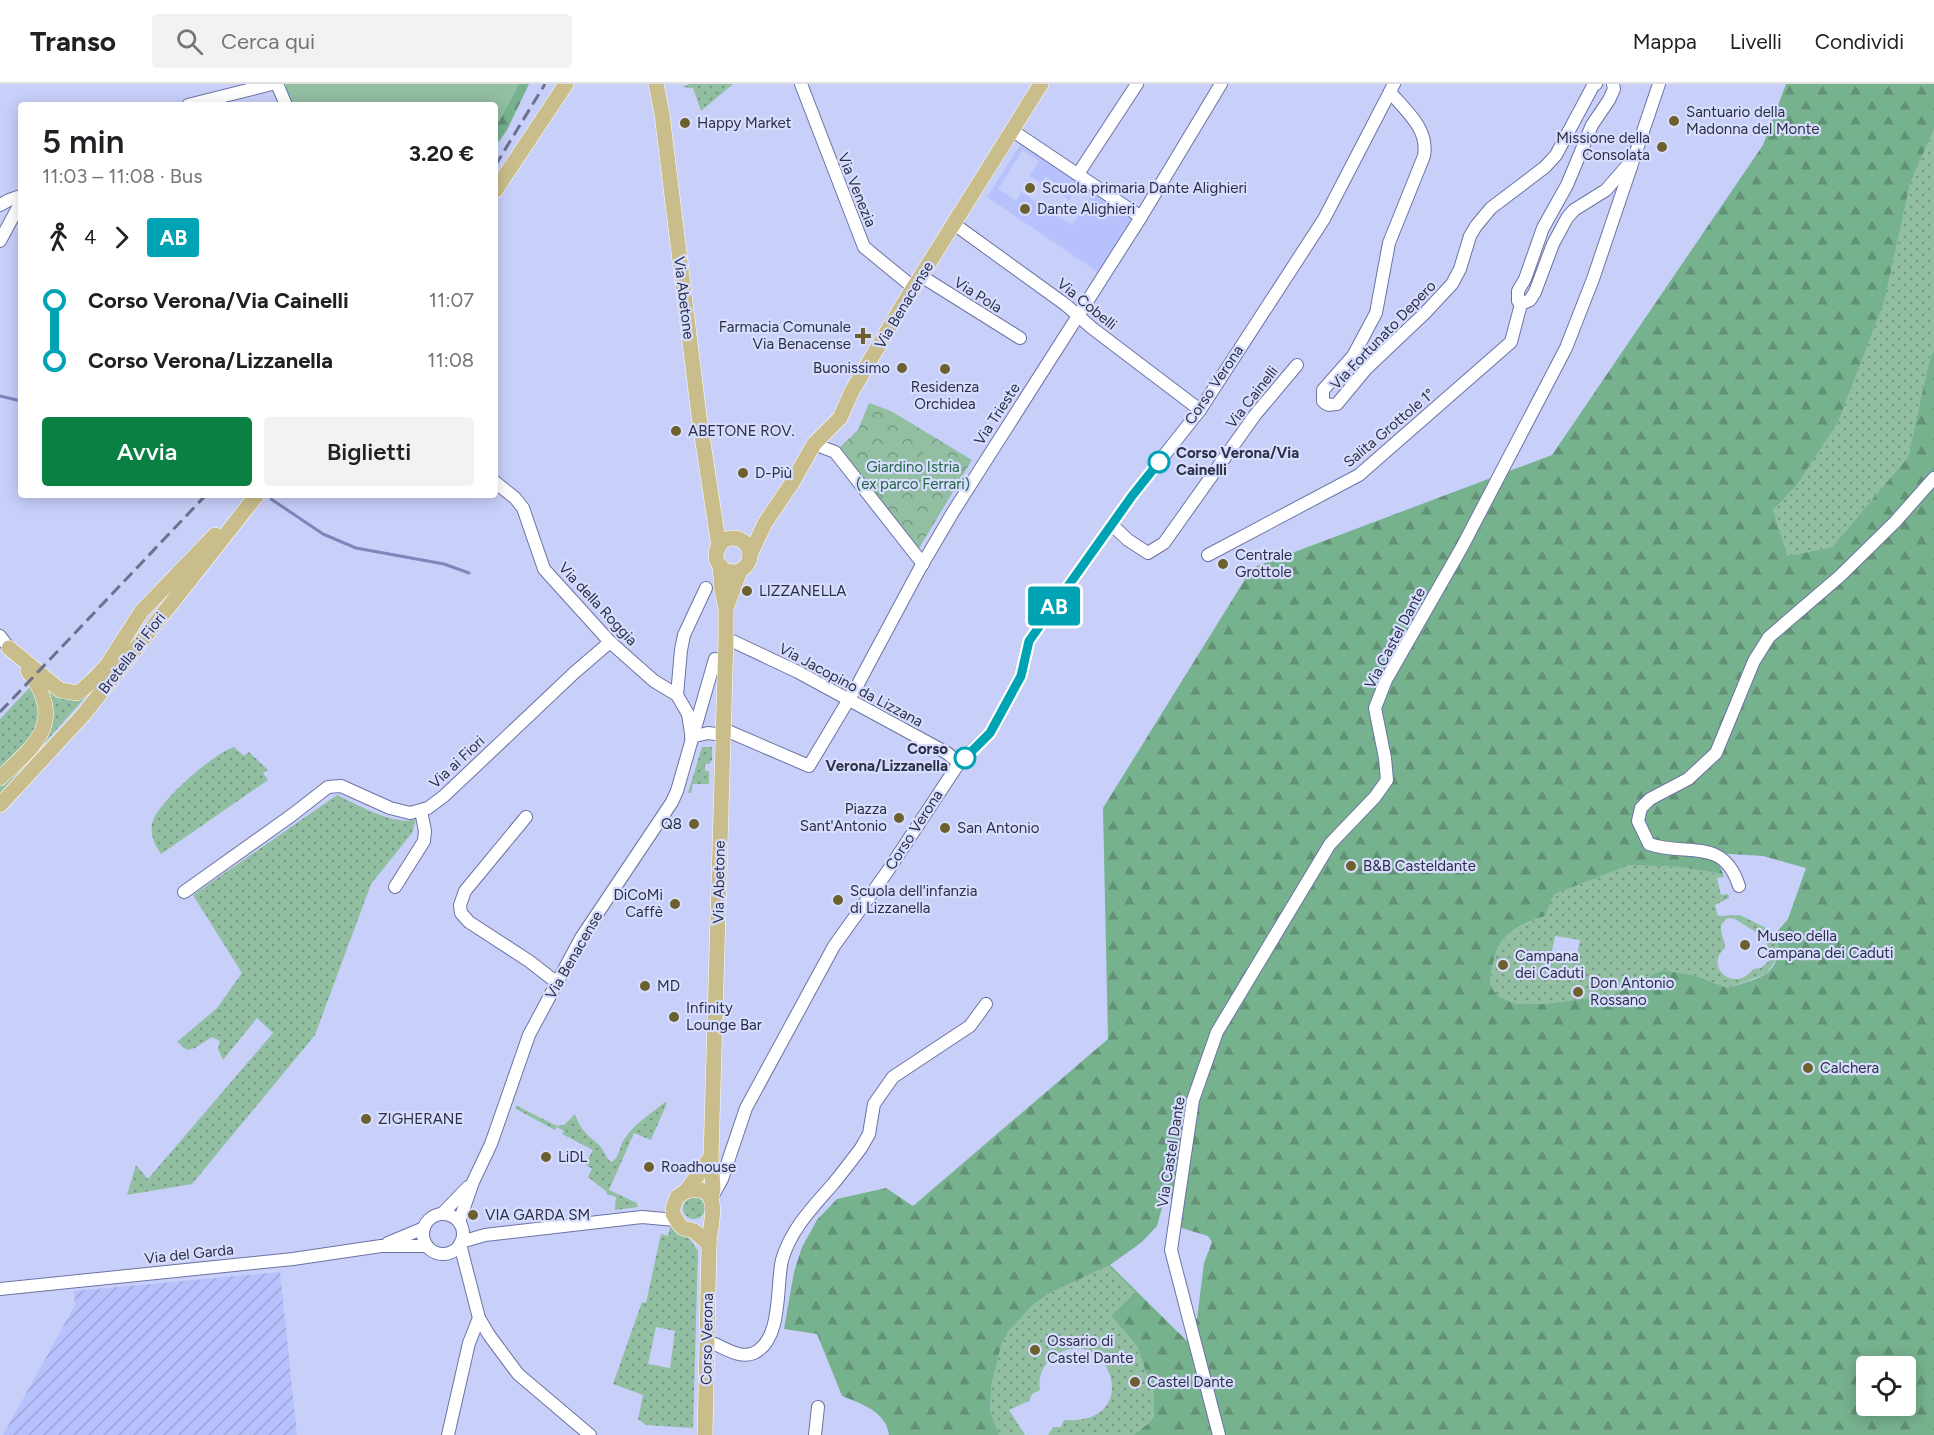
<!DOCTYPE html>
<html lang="it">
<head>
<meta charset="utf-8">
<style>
	:root { --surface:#fff; --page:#f2f2f2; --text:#202124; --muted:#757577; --line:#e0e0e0; --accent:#0b8043 }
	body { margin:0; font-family:Figtree,sans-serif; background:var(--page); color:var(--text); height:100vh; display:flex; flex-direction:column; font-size:22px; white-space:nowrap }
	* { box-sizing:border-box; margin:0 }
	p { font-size:20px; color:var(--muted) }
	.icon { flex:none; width:33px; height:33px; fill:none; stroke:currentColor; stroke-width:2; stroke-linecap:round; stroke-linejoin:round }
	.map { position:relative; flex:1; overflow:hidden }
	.drawer { position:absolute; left:18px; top:18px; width:480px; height:396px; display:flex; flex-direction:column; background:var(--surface); border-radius:6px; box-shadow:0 3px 15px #0003 }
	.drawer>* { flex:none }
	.badge { padding:0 12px; border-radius:4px; font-size:21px; line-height:39px }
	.controls { position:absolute; left:1856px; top:1272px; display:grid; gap:12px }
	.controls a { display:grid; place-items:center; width:60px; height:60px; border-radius:6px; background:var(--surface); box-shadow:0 3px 15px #0003; font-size:30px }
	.map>.badge { position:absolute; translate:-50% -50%; box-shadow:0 0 0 3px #fff }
	.legs { display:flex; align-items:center; gap:9px; height:66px; padding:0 24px; font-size:20px }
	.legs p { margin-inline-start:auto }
	.head { display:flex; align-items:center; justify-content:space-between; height:102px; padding:0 24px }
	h1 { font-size:33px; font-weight:600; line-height:45px }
	.cta { display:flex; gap:12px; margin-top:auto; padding:12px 24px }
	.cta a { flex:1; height:69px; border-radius:6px; background:var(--accent); color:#fff; font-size:24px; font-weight:600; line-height:69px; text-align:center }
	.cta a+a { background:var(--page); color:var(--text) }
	ul { padding:0 24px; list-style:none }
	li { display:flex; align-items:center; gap:21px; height:60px; font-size:22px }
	li i { display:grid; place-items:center; width:9px; height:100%; margin:0 8px; background:currentColor }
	li i::after { content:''; width:15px; height:15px; margin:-8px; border:4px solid; border-radius:50%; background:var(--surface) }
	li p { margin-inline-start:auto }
	li:first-child i { background:linear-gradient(#0000 50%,currentColor 0) }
	li:last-child i { background:linear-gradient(currentColor 50%,#0000 0) }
	header { display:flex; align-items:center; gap:36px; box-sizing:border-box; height:84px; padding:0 30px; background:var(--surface); border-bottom:2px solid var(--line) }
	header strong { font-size:28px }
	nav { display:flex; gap:33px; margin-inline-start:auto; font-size:21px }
	.search { width:420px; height:54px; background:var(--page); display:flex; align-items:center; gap:15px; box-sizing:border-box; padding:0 21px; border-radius:6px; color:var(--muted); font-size:22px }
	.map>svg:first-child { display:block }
</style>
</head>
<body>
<header>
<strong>Transo</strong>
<div class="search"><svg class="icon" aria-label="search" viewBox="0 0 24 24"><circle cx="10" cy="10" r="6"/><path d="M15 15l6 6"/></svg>Cerca qui</div>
<nav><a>Mappa</a><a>Livelli</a><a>Condividi</a></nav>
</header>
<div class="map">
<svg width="1934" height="1351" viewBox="0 0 1934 1351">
	<defs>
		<pattern id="industrial-furrows" width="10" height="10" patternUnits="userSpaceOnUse" patternTransform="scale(1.5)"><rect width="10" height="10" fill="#b7c1fc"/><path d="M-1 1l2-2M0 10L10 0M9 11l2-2" fill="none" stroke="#9ea6d9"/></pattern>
		<pattern id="grass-dots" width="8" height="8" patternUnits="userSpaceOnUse" patternTransform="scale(1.5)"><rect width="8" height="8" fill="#92bea2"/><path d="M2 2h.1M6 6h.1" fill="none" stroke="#779b86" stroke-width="1.8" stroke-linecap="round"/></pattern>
		<pattern id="forest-firs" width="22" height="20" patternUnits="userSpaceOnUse" patternTransform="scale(1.5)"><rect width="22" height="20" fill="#77b28e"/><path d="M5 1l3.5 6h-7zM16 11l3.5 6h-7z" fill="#629176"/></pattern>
		<pattern id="park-crowns" width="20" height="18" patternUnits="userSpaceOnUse" patternTransform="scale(1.5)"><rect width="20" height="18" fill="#92bea2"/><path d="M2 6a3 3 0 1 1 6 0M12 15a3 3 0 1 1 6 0" fill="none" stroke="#779b86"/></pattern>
	</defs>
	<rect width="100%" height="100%" fill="#c8d0fa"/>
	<path fill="#b7c1fc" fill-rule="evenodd" d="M1022,58L1134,133L1099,189L987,113ZM1023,66L1039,77L1029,92L1041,99L1046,93L1062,103L1059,109L1069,116L1078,102L1092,111L1072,141L1021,108L1016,117L998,105Z"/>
	<polygon fill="url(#industrial-furrows)" points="280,1188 297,1351 3,1351 75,1221 74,1207"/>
	<g fill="url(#grass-dots)" fill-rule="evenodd">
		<polygon points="690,0 733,0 701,27 693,4 682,3"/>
		<polygon points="1934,45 1934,267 1930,273 1908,373 1832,463 1788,472 1773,426 1796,402 1885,215 1910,100"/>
		<path d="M45,601C65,615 66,620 90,608L0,709V700L42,657Z"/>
		<path d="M31,602C54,643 28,660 0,685V635Z"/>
		<path d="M234,663L244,672L249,668L268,686L263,689L268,696L161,770C155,761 150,751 152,740C156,719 214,669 234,663Z"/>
		<polygon points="702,663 712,663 712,676 709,680 705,680 705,687 709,687 709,700 693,700 691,709 688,709"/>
		<path d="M337,711C356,720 396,743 416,735L412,749L371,800L315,951L192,1100L127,1111L136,1081L148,1095L273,949L257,934L223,976L218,965L220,957L212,953L195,964L187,966L177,958L217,924L242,889L193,811Z"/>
		<path d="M1630,781L1680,783L1723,790L1724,793L1717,794L1721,811L1728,810L1729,814L1715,821L1718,832L1740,831L1776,849L1780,858L1779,872L1766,890L1728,904L1693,891L1662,886L1615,910L1545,920H1517L1499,913L1490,902C1494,857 1503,847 1545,832L1553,810ZM1728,834C1737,834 1739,838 1746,842C1761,850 1769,857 1771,875L1761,884L1753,885C1735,910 1703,883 1725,864C1725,851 1714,843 1728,834ZM1555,852L1580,856L1577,871L1568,870L1567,874L1558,873L1559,869L1552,867Z"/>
		<path d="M665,1018L667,1019L651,1056L634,1049L609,1106L637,1119L638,1123L615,1126L616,1113L606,1110L607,1108L588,1093L592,1085L585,1080L593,1066L562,1050L564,1047L557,1043L555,1046L516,1025L515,1021L557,1042L564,1041L575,1030C581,1047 587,1050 599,1061C604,1066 605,1073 611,1078C620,1074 619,1062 625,1054C634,1040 652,1029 665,1018Z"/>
		<circle cx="694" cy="1124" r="11"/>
		<path d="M670,1143L689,1154L698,1167L693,1344L646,1341L638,1335L643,1311L613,1300L642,1218L646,1219L661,1150L668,1152ZM656,1243L675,1247L670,1284L648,1280Z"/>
		<path d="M1108,1182L1135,1208L1111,1232L1137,1262L1154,1311V1330L1148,1340L1133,1351H1048L1053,1343H1061L1064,1336C1148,1342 1107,1233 1053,1273C1042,1282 1038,1293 1040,1306L1032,1310L1029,1317L1009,1326L1025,1351H999L990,1326L992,1299L1001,1262L1008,1248L1033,1221L1050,1209Z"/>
	</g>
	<g fill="url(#forest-firs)" fill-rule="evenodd">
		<polygon points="519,0 529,0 507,46 495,63 495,44"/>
		<path d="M1786,0H1934V45L1910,100L1885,215L1838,338L1796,402L1773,426L1788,472L1832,463L1908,373L1930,273L1934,267V1351H1133L1148,1340L1154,1331V1311L1137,1262L1111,1232L1135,1208L1108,1182L1050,1209L1033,1221L1008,1248L1001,1262L992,1299L990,1326L999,1351H889C886,1327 861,1320 842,1312L817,1250L784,1245L794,1188L802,1163L817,1136L837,1115L886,1104L913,1122L1108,955L1103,724L1252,484L1552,371L1763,61ZM1715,769L1763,772L1806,784L1788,835L1776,849C1782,863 1778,883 1764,891C1753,897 1739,900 1728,904L1693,891L1662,886L1615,910L1545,920H1517L1499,913L1490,902C1494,857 1503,846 1545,832L1554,810L1630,781L1680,783L1723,790ZM1165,1113L1176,1116L1169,1165L1192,1254L1187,1257L1110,1181L1142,1158L1157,1142ZM1178,1143L1208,1152L1212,1158L1204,1179L1197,1235L1192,1236L1173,1166ZM1866,1282H1905V1322H1866Z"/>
	</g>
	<polygon fill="url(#park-crowns)" points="869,319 891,327 972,376 918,466 838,365 858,346"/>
	<g fill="#92bea2">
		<polygon points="286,0 519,0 495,44 495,21 293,21 286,8"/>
		<polygon points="946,364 953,403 931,407 923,368"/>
	</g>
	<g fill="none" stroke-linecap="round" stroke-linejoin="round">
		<g stroke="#7e86bc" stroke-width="3">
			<polyline points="0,312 21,317"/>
			<polyline points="271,415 323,450 356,464 444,480 469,489"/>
		</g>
		<defs>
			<g id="minor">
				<polyline points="277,0 286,21"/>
				<polyline points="801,0 864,163 914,204"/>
				<polyline points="1613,0 1614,5 1609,16 1592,41 1567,101 1543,144 1525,195 1518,207 1518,217 1521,220 1530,216 1535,208 1553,160 1567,134 1574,126 1606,106 1626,83 1631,83"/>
				<path d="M1390,8C1406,27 1429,45 1424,72L1389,159L1376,229L1353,272L1323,306V317C1327,322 1331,321 1337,320L1366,285L1425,229L1452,200L1460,185L1470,152L1476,142L1491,124L1545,83L1556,71L1593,2L1596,0"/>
				<polyline points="188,21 272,0"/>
				<polyline points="1013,47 1141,133"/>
				<polyline points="1078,90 1137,0"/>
				<polyline points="0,121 9,116 21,112"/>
				<polyline points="954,140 1066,221 1092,244 1200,326"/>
				<polyline points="0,157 21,118"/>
				<polyline points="921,192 1020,254"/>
				<polyline points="814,360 835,368 923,480"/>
				<polyline points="495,398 515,414 523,424 544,485 610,558 654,597 677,611 688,630 691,649"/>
				<polyline points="1112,441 1128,456 1148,469 1164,459 1255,331 1297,281"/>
				<polyline points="1208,471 1359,391 1511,258 1521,220"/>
				<polyline points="0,552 9,564"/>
				<polyline points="726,554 798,588 947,669 959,679"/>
				<polyline points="677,611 681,566 684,551 706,504"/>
				<polyline points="723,645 809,682 858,600 919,486 953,428 1141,133 1221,0"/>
				<polyline points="691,653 708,649 723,651"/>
				<polyline points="526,733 465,807 460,821 461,829 469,838 529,877 556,898"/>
				<path d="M1739,802C1723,752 1687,773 1649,760L1638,737L1641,724L1650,715L1688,695L1716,669L1754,577L1769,553L1840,492L1895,438L1934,394"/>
				<polyline points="395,803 424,757 425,747 421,727"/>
				<polyline points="184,808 292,731 328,703 341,702 390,724 410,729 428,724 444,712 574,589 610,558"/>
				<polyline points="713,1111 722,1095 746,1024 834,862 887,788 959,679 990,649 1021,592 1029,557 1132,412 1200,326 1324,135 1394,0"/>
				<polyline points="442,1130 468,1103"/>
				<circle cx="443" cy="1150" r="20"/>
				<polyline points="459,1138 473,1098 491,1060 529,951 581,854 672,718 677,707 715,575"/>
				<polyline points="461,1158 485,1151 642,1133 675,1136"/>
				<polyline points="388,1159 424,1144"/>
				<polyline points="460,1160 479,1234 489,1251 518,1290 590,1351"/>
				<polyline points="0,1205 293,1175 381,1162 427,1162"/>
				<path d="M707,1257C721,1261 739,1276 754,1269C783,1255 776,1201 782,1176C791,1145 812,1124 833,1100C842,1089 852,1076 861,1064L869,1050L874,1020L893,993L970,942L986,920"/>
				<polyline points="448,1351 469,1259 479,1234"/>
				<polyline points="815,1351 818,1323"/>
				<polyline points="1219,1351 1171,1166 1193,1016 1217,948 1330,760 1375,713 1387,696 1385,674 1375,624 1386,596 1462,463 1566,264 1593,195 1659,0"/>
			</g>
			<g id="major">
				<polyline points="656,0 662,30 699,332 719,463"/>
				<polyline points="495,107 566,0"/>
				<circle cx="733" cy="471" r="17"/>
				<polyline points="750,471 765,439 792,399 814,360 840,334 852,307 899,227 1041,0"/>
				<polyline points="726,524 740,487"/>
				<polyline points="9,564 60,606 77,609 82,606 95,594 107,581 141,528 215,451"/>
				<path d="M0,694C37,660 66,637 28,587"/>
				<polyline points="0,721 84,630 257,411"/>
				<path d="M686,1107C725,1098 710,1139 709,1160L705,1351"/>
				<polyline points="711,1115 713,1105 711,1073 726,554 726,524 722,507 720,481"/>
				<polyline points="709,1160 694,1147 683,1144 679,1140 673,1130 673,1124 677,1113 686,1107 711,1073"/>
			</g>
		</defs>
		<use href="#minor" stroke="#6c73a3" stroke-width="14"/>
		<use href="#major" stroke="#fff" stroke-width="16"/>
		<use href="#minor" stroke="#fff" stroke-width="12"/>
		<use href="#major" stroke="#c9be8b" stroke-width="15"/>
		<g stroke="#6b718e" stroke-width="3" stroke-dasharray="12 6" stroke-linecap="butt">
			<polyline points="495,82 545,0"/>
			<polyline points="0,628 206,411"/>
		</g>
	</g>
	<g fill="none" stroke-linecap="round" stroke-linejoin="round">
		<defs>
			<polyline id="line-1" points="965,674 990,649 1021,592 1029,557 1132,412 1159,378"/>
		</defs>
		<use href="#line-1" stroke="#fff" stroke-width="14"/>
		<use href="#line-1" stroke="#00a3b4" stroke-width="9"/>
	</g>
	<g fill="#6c612e" stroke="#d7ddfe" stroke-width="2">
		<circle cx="1674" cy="37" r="6"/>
		<circle cx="685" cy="39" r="6"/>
		<circle cx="1662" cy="63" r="6"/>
		<circle cx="1030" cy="104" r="6"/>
		<circle cx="1025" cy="125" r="6"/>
		<path d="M860 243h6v6h6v6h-6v6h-6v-6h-6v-6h6z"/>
		<circle cx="902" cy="284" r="6"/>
		<circle cx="945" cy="285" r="6"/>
		<circle cx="676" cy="347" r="6"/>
		<circle cx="743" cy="389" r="6"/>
		<circle cx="1223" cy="480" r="6"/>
		<circle cx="747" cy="507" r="6"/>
		<circle cx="899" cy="734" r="6"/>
		<circle cx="694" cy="740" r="6"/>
		<circle cx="945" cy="744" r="6"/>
		<circle cx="1351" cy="782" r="6"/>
		<circle cx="838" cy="816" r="6"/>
		<circle cx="675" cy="820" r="6"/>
		<circle cx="1745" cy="861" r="6"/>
		<circle cx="1503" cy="881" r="6"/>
		<circle cx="645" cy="902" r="6"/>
		<circle cx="1578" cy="908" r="6"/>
		<circle cx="674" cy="933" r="6"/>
		<circle cx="1808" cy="984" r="6"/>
		<circle cx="366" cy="1035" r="6"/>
		<circle cx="546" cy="1073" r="6"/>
		<circle cx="649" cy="1083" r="6"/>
		<circle cx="473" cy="1131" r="6"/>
		<circle cx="1035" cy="1266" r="6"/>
		<circle cx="1135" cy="1298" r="6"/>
	</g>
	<g fill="#fff" stroke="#00a3b4" stroke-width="3">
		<circle cx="1159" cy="378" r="10"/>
		<circle cx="965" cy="674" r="10"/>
	</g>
	<g text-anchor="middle" stroke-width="4.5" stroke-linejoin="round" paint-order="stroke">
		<g font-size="15" fill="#2c3044" stroke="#d7ddfe" text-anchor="start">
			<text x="1686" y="33">Santuario della<tspan x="1686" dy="17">Madonna del Monte</tspan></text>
			<text x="697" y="44">Happy Market</text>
			<text x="1650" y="59" text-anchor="end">Missione della<tspan x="1650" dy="17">Consolata</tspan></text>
			<text x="1042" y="109">Scuola primaria Dante Alighieri</text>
			<text x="1037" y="130">Dante Alighieri</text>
			<text x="851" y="248" text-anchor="end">Farmacia Comunale<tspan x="851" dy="17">Via Benacense</tspan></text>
			<text x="890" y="289" text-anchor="end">Buonissimo</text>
			<text x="945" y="308" text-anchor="middle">Residenza<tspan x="945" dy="17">Orchidea</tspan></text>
			<text x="688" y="352">ABETONE ROV.</text>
			<text x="755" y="394">D-Più</text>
			<text x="1235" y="476">Centrale<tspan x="1235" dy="17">Grottole</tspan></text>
			<text x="759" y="512">LIZZANELLA</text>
			<text x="887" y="730" text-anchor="end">Piazza<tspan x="887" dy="17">Sant'Antonio</tspan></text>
			<text x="682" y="745" text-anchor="end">Q8</text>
			<text x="957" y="749">San Antonio</text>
			<text x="1363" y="787">B&amp;B Casteldante</text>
			<text x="850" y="812">Scuola dell'infanzia<tspan x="850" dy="17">di Lizzanella</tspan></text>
			<text x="663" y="816" text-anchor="end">DiCoMi<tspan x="663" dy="17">Caffè</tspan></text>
			<text x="1757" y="857">Museo della<tspan x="1757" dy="17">Campana dei Caduti</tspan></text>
			<text x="1515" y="877">Campana<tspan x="1515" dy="17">dei Caduti</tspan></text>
			<text x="1590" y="904">Don Antonio<tspan x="1590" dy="17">Rossano</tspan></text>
			<text x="657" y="907">MD</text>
			<text x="686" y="929">Infinity<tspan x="686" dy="17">Lounge Bar</tspan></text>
			<text x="1820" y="989">Calchera</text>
			<text x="378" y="1040">ZIGHERANE</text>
			<text x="558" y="1078">LiDL</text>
			<text x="661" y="1088">Roadhouse</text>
			<text x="485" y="1136">VIA GARDA SM</text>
			<text x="1047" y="1262">Ossario di<tspan x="1047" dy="17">Castel Dante</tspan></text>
			<text x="1147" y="1303">Castel Dante</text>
		</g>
		<g font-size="15" fill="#2c3044" stroke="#d7ddfe">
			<text transform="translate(857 106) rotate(68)" y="5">Via Venezia</text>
			<text transform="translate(978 211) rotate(32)" y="5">Via Pola</text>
			<text transform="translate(684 214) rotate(83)" y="5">Via Abetone</text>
			<text transform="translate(1087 220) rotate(39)" y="5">Via Cobelli</text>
			<text transform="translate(904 221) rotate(-59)" y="5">Via Benacense</text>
			<text transform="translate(1383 251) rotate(-46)" y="5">Via Fortunato Depero</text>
			<text transform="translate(1214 301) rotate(-56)" y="5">Corso Verona</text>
			<text transform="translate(1252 313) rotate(-52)" y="5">Via Cainelli</text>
			<text transform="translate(997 330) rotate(-57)" y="5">Via Trieste</text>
			<text transform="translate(1389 344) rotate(-40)" y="5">Salita Grottole 1°</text>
			<text transform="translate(598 520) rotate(47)" y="5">Via della Roggia</text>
			<text transform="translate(1395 554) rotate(-62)" y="5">Via Castel Dante</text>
			<text transform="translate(132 569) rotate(-52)" y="5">Bretella ai Fiori</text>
			<text transform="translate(851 601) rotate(28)" y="5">Via Jacopino da Lizzana</text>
			<text transform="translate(457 678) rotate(-43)" y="5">Via ai Fiori</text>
			<text transform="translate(914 746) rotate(-57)" y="5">Corso Verona</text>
			<text transform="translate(719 798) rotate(-89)" y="5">Via Abetone</text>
			<text transform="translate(574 871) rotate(-60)" y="5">Via Benacense</text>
			<text transform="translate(1171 1068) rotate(-81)" y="5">Via Castel Dante</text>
			<text transform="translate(189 1170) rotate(-6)" y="5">Via del Garda</text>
			<text transform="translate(707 1255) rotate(-89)" y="5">Corso Verona</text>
		</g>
		<g font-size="15" font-weight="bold" fill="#2c3044" stroke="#d7ddfe" text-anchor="start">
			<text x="1176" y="374">Corso Verona/Via<tspan x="1176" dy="17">Cainelli</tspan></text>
			<text x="948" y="670" text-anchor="end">Corso<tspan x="948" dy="17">Verona/Lizzanella</tspan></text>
		</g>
		<g font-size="15" fill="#236643" stroke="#d7ddfe">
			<text x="913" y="388">Giardino Istria<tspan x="913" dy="17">(ex parco Ferrari)</tspan></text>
		</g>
	</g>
</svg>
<div class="controls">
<a><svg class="icon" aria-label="locate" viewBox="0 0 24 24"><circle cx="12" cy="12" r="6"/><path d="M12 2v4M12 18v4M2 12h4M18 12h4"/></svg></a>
</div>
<b class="badge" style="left:1054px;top:522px;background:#00a3b4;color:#fff">AB</b>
<section class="drawer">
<div class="head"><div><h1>5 min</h1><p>11:03 – 11:08 · Bus</p></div><b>3.20 €</b></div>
<div class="legs"><svg class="icon" aria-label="walk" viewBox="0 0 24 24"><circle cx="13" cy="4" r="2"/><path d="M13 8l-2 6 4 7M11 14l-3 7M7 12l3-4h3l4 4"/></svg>4<svg class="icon" aria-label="forward" viewBox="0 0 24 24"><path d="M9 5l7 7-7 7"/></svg><b class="badge" style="background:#00a3b4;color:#fff">AB</b></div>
<ul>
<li><i style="color:#00a3b4"></i><b>Corso Verona/Via Cainelli</b><p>11:07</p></li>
<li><i style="color:#00a3b4"></i><b>Corso Verona/Lizzanella</b><p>11:08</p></li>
</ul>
<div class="cta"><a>Avvia</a><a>Biglietti</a></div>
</section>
</div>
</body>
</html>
